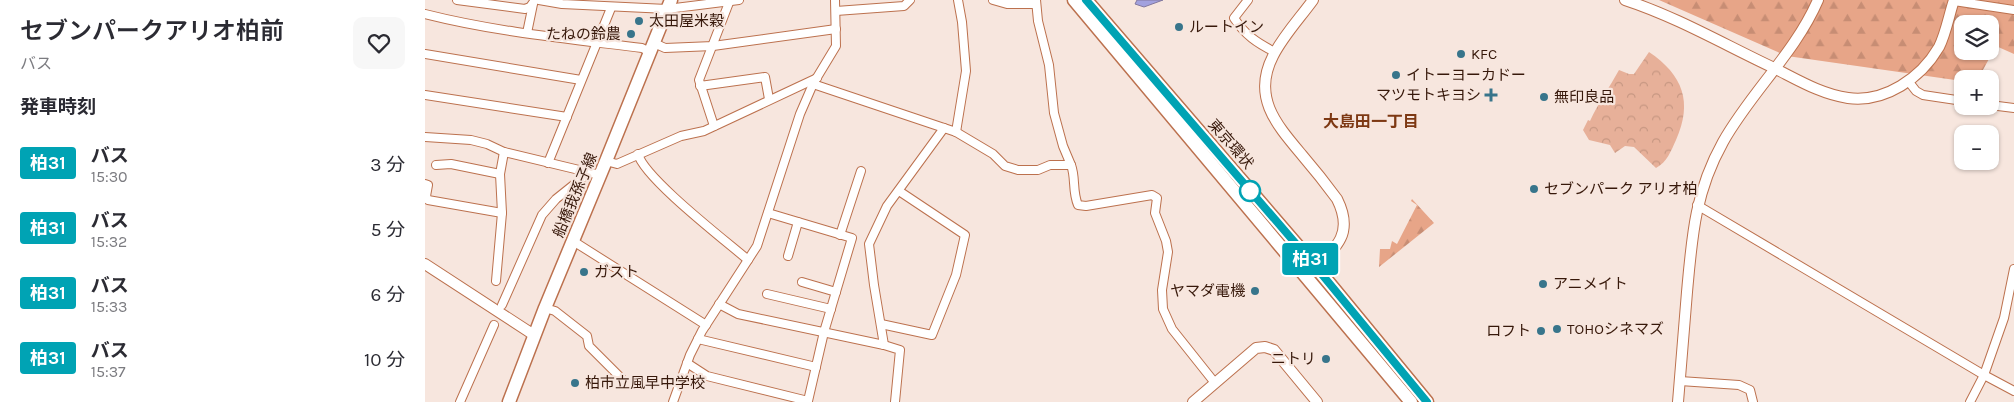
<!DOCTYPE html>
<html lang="ja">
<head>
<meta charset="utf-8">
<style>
	:root { --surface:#fff; --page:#f7f7f7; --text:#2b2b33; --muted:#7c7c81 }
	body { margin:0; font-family:Karla,"Noto Sans JP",sans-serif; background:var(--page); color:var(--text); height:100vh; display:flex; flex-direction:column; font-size:19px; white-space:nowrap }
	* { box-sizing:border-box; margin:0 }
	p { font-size:16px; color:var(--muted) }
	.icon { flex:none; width:28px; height:28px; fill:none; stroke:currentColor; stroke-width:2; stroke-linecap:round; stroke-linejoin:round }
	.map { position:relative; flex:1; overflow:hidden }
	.panel { display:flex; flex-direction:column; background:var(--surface); width:425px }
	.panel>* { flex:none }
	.badge { padding:0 10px; border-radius:4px; font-size:18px; line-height:32px }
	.controls { position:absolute; left:1529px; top:15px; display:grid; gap:10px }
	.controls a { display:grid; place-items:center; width:45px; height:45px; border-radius:10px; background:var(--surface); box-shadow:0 1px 4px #0004; font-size:25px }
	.map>.badge { position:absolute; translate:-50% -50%; box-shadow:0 0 0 2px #fff }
	h2 { padding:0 20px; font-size:19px; line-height:45px }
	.round { display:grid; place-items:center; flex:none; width:52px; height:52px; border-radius:10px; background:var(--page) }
	.overview { display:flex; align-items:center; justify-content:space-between; height:85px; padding:0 20px }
	h1 { font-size:24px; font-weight:600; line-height:38px }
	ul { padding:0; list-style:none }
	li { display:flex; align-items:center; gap:15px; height:65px; padding:0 20px }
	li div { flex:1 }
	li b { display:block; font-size:19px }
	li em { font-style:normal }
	li .badge { min-width:55px; font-weight:700; text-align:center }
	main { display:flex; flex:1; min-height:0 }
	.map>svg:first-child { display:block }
</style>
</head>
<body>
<main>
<section class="panel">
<div class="overview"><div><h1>セブンパークアリオ柏前</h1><p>バス</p></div><a class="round"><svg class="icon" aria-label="heart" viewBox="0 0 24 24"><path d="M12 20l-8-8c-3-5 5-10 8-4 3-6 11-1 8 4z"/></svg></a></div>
<h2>発車時刻</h2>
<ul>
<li><span class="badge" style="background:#00a3b4;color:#fff">柏31</span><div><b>バス</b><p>15:30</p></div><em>3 分</em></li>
<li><span class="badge" style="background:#00a3b4;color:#fff">柏31</span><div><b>バス</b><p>15:32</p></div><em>5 分</em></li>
<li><span class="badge" style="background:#00a3b4;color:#fff">柏31</span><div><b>バス</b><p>15:33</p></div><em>6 分</em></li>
<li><span class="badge" style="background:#00a3b4;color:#fff">柏31</span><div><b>バス</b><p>15:37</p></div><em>10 分</em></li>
</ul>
</section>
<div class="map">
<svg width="1589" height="402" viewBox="0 0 1589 402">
	<defs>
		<pattern id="forest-firs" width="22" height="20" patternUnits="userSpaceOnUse" patternTransform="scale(1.25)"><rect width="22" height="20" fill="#e7a588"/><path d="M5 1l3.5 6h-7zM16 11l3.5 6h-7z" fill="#c78d74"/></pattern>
		<pattern id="park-crowns" width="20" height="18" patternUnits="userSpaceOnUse" patternTransform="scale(1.25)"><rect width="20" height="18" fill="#e7b099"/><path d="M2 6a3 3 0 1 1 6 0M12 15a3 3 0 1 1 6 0" fill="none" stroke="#c79782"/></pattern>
	</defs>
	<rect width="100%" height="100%" fill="#f7e6de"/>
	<g fill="url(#forest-firs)" fill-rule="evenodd">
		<path d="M1234,0H1589V54L1571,46L1553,79H1538L1537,81L1362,56ZM1538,24H1565V51H1538Z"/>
		<polygon points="987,199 1009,223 954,267 955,249 965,249 967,241 972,244 992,205 986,201"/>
	</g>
	<path fill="url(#park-crowns)" d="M1224,52C1258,75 1268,102 1251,140C1246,151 1242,162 1231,168L1209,147L1200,146L1190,153L1185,145L1164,140L1158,130L1163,120L1165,121C1174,102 1184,88 1194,70L1204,74H1209Z"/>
	<polygon fill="#a2a1de" stroke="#82789e" points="712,0 738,0 719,7 710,4"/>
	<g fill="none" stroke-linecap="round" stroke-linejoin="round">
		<defs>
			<g id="minor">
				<polyline points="32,0 100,9 105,7 110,0"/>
				<polyline points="114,0 137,4 242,9 314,0"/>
				<polyline points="568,0 582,4 611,4"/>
				<polyline points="611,0 613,21 624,65 629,113 638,146 646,165"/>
				<path d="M823,0L809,18C820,35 832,43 850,52"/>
				<polyline points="1529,1 1589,10"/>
				<polyline points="411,11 479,6 485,0"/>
				<path d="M0,14C71,32 145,39 217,48L225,52"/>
				<polyline points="102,33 108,4"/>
				<polyline points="229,43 240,48 288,46 411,29"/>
				<polyline points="0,54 156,80"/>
				<polyline points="1484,82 1491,91 1498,95 1538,101"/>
				<path d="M388,84L531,132L568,154L580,166L593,170H613L625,165H646C651,178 647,191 653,205L661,206L727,195L732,198L730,213L741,241L743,252L737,290L738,309L747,329L790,383"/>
				<polyline points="275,86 340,77 344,99"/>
				<polyline points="0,95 142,117"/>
				<polyline points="1565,105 1589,108"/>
				<polyline points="289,126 274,80 305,0"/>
				<polyline points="531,132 541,71 537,22 533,0"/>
				<polyline points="0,137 46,140 62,144 79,152 175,175"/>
				<path d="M213,154C219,178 301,241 323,260"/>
				<polyline points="181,161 192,164 256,136 279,131 392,78"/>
				<polyline points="123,163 186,8"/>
				<polyline points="11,165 26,164 75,174"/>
				<polyline points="0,184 3,185 1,196 3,200 77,213"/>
				<polyline points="1272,205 1559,375 1589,391"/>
				<polyline points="415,235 436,171"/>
				<polyline points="148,241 281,325"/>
				<polyline points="363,256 373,222"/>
				<polyline points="71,281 77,213 75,174 79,152"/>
				<polyline points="377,282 411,292"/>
				<polyline points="342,294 406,309"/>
				<polyline points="294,304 313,314 459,345 475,350 470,402"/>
				<polyline points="77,305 117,215 131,199 161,175 161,172"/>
				<polyline points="120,308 130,311 162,336 164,346 198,380"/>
				<polyline points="456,324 507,335 531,275 540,235 474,191"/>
				<polyline points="273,339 391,367"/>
				<polyline points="459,345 449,285 444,244 462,206 519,128"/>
				<polyline points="262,363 282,376 383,401 399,332 427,238 343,213"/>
				<polyline points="1255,381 1314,385 1325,390 1328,402"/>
				<polyline points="35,402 69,325"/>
				<polyline points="248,402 265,355 277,331 332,246 375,114 388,84 411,46 410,0"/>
				<polyline points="1545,402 1559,375 1579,318 1589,269"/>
			</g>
			<g id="tertiary">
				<path d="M1200,0C1252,17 1300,45 1349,68C1373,80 1396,94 1423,98C1460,103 1496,78 1514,47C1521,33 1524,15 1529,0"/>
				<polyline points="0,264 109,335"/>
				<path d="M885,271C910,249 930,235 912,199C901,184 889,169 877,155C851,124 827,97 848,56C858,36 875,18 888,0"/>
				<polyline points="768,402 831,348 840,347 849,350 892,402"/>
				<path d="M1253,402C1256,365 1259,329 1262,292C1267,236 1270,192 1298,142C1326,92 1370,53 1393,0"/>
			</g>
			<polyline id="primary" points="84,402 120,308 181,161 246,0"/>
			<g id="trunk">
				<polyline points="649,0 986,402"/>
				<polyline points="661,0 890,266 1002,402"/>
			</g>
		</defs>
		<use href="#minor" stroke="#bc714e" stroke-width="10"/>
		<use href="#tertiary" stroke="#bc714e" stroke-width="12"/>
		<use href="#primary" stroke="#bc714e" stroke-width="15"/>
		<use href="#trunk" stroke="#bc714e" stroke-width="15"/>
		<use href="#minor" stroke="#fff" stroke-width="8"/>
		<use href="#tertiary" stroke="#fff" stroke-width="10"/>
		<use href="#primary" stroke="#fff" stroke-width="12"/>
		<use href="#trunk" stroke="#fff" stroke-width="12"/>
	</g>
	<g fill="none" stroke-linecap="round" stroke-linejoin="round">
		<defs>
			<polyline id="line" points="661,0 890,266 1002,402"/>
		</defs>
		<use href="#line" stroke="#fff" stroke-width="11"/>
		<use href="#line" stroke="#00a3b4" stroke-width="8"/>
	</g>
	<g fill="#38758b" stroke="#f7e6de" stroke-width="2">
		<circle cx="214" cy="21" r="5"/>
		<circle cx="754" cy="27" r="5"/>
		<circle cx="206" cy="34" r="5"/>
		<circle cx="1036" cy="54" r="5"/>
		<circle cx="971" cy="75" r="5"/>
		<path d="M1063.5 87.5h5v5h5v5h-5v5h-5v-5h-5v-5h5z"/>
		<circle cx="1119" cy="97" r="5"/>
		<circle cx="1109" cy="189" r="5"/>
		<circle cx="159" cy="272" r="5"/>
		<circle cx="1118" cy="284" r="5"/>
		<circle cx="830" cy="291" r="5"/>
		<circle cx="1132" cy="329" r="5"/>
		<circle cx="1116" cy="331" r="5"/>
		<circle cx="901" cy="359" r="5"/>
		<circle cx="150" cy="383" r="5"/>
	</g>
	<circle fill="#fff" stroke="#00a3b4" stroke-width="2.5" cx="825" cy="191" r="10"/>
	<g text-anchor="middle" stroke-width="4.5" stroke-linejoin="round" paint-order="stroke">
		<g font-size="15" fill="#37180a" stroke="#f7e6de" text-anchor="start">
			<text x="224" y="26">太田屋米穀</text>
			<text x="764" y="32">ルートイン</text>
			<text x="196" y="39" text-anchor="end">たねの鈴農</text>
			<text x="1046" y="59">KFC</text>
			<text x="981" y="80">イトーヨーカドー</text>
			<text x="1056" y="100" text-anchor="end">マツモトキヨシ</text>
			<text x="1129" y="102">無印良品</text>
			<text x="1119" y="194">セブンパーク アリオ柏</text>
			<text x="169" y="277">ガスト</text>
			<text x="1128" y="289">アニメイト</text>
			<text x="820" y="296" text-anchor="end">ヤマダ電機</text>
			<text x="1142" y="334">TOHOシネマズ</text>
			<text x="1106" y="336" text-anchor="end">ロフト</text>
			<text x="891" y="364" text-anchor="end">ニトリ</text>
			<text x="160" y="388">柏市立風早中学校</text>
		</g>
		<g font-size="15" fill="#37180a" stroke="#f7e6de">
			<text transform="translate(806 144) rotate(49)" y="5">東京環状</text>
			<text transform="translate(150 195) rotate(-67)" y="5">船橋我孫子線</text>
		</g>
		<g font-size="16" font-weight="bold" fill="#7d3813" stroke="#f7e6de">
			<text x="946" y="127">大島田一丁目</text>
		</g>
	</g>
</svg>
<div class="controls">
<a><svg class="icon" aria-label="layers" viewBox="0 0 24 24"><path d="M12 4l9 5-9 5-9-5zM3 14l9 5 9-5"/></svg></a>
<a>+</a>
<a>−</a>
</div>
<b class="badge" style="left:885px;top:259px;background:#00a3b4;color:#fff">柏31</b>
</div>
</main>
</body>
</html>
